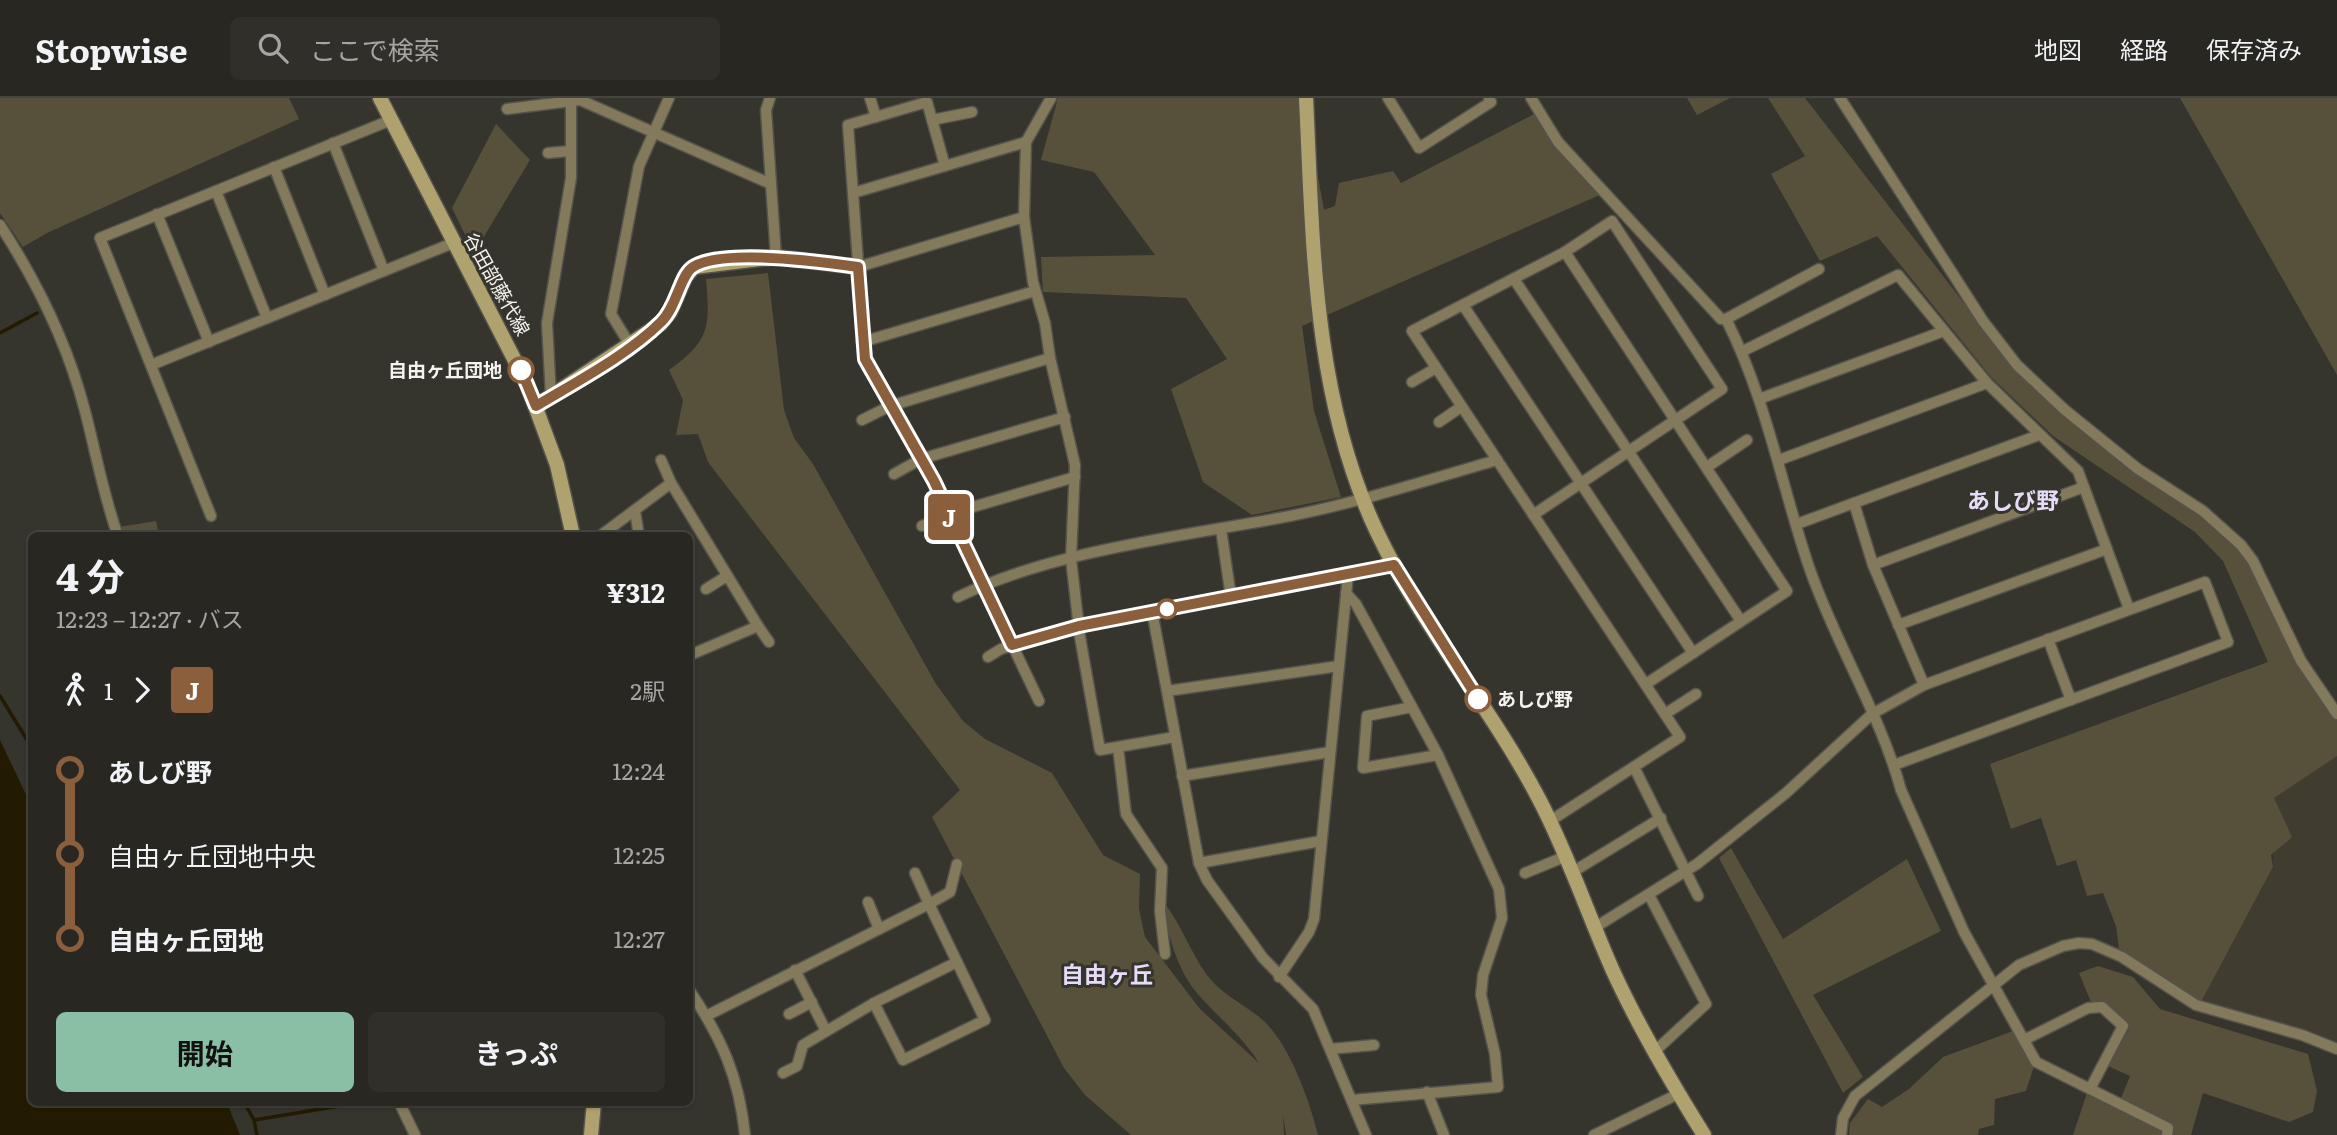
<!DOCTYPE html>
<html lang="ja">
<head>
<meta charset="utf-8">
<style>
	:root { --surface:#282722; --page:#302f2a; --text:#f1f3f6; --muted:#a5a5a5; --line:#444440; --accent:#8abfa5 }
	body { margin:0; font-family:Literata,"Noto Sans JP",serif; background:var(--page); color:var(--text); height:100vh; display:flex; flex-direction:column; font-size:26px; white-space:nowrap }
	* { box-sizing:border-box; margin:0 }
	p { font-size:23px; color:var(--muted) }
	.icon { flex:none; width:38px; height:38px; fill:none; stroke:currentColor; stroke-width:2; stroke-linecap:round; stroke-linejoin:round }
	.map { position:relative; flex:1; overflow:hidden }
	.sheet { position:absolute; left:28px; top:434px; width:665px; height:574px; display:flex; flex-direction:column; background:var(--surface); border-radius:10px; box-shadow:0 2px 5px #0004,0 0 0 2px var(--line) }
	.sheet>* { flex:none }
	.badge { padding:0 14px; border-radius:5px; font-size:24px; line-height:46px }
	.map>.badge { position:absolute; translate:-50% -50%; box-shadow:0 0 0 4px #fff }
	.legs { display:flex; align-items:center; gap:10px; height:77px; padding:0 28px; font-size:23px }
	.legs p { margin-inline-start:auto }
	.summary { display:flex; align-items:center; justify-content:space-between; height:119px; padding:0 28px }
	h1 { font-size:38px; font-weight:700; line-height:52px }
	.button { display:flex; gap:14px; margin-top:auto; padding:14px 28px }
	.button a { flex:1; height:80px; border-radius:10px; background:var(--accent); color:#111; font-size:28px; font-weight:700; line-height:80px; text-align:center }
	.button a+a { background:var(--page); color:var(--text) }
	ul { padding:0 28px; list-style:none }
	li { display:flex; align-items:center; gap:24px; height:84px; font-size:26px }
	li i { display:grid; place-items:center; width:10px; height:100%; margin:0 9px; background:currentColor }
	li i::after { content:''; width:18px; height:18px; margin:-9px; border:5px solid; border-radius:50%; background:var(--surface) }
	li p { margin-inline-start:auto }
	li:first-child i { background:linear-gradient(#0000 50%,currentColor 0) }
	li:last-child i { background:linear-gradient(currentColor 50%,#0000 0) }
	header { display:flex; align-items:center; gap:42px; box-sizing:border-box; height:98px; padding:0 35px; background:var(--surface); border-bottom:2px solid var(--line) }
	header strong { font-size:33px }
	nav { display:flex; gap:38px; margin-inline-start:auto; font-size:24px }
	.search { width:490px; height:63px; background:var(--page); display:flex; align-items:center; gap:18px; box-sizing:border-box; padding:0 24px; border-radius:10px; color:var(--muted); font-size:26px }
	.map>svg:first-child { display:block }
</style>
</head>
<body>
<header>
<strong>Stopwise</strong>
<div class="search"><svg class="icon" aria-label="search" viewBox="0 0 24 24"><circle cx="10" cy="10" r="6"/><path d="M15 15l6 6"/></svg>ここで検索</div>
<nav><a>地図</a><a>経路</a><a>保存済み</a></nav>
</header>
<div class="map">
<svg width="2337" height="1037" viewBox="0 0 2337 1037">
	<rect width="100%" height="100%" fill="#35342d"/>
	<polygon fill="#403c30" points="2336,657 2337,658 2337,946 2201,904 2273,770 2274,700"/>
	<g fill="#57513c">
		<polygon points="0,0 289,0 299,21 47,135 23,149 0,115"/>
		<polygon points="1058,0 1304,0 1324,112 1335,108 1339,85 1393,73 1401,85 1536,15 1544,32 1602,96 1302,228 1314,313 1341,399 1252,417 1203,384 1171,291 1227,261 1186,200 1043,194 1041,159 1155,157 1094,74 1041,62"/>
		<polygon points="1687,0 1730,0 1697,17"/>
		<polygon points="1768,0 1805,0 1978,223 2049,304 2213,423 2248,462 2319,597 2337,622 2337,658 2274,700 2292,739 2271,757 2273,769 2201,904 2119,851 2116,828 2103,795 2087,798 2076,762 2057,768 2041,720 2011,731 1990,666 2268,564 2223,463 2195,434 2053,338 1991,279 1877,138 1820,163 1771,76 1805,58"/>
		<polygon points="2180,0 2337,0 2337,277"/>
		<polygon points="496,26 530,62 474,155 452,110"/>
		<path d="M768,175L784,312L794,340L813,366L936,586L963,623L985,641L1052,675L1103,757L1140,776L1139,811L1145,839L1200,911L1259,965C1243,939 1218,919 1197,895C1176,870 1167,834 1163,803C1182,827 1190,854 1207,877C1219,894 1241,905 1258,918C1288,941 1309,1001 1318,1037H1286L1283,1017L1284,1037H1131L1085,997L1064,970L932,719L960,692L708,364L698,336L676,337L683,302L669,272C710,242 710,230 706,181Z"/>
		<polygon points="156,423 159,437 122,437 119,429"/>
		<polygon points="1731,750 1783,841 1907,761 1941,833 1813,897 1863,979 1843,995 1719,760"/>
		<polygon points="2098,868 2133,879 2160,911 2308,956 2317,993 2313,1014 2289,1024 2203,995 2191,1037 2073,1037 2087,995 2117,1010 2130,978 2108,968 2129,931 2101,903 2091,904 2079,875"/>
		<polygon points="2013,933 2034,968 2026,993 1995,1001 1994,1027 1979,1031 1978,1037 1849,1037 1850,1025 1868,1001 1882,1009 1909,991 1943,959"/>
	</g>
	<polygon fill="#221b01" points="0,642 31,707 32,1004 227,1005 240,1037 0,1037"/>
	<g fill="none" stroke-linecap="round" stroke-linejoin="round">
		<g stroke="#221b01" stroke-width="3.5">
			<polyline points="0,235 37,215"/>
			<polyline points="0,598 32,650"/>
			<polyline points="244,1004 254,1022 257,1037"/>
			<polyline points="254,1022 364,1004"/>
		</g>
		<defs>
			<g id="street">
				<polyline points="770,0 766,12 776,159"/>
				<polyline points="870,0 876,19"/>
				<polyline points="1051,0 1026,44 1024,119 1033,184 1045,225 1050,260 1075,367 1071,461 1080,539 1100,652 1175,639"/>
				<polyline points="1388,0 1419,50 1491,4 1489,0"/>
				<path d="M1531,0L1558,44L1721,221H1726C1766,300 1781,386 1809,469C1835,545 1880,615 1901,692L1964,834L2036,964L2168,1030L2167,1037"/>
				<polyline points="1840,0 1983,223 2017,267 2065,312 2138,371 2203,413 2241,447 2253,463 2301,563 2337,616"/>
				<polyline points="507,11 580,2 771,86"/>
				<polyline points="932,22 972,14"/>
				<polyline points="333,45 384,173"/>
				<polyline points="548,55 570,53"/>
				<polyline points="945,68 927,4 848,27 865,260 934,383 1039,603"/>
				<polyline points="274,69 325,197"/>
				<polyline points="216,93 267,220"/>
				<polyline points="853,95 1026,44"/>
				<polyline points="157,116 209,244"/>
				<path d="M0,127C37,184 68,247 85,313C96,355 103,396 118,438"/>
				<polyline points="1565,154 1787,493 1646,586"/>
				<polyline points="858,169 1024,119"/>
				<polyline points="1514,181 1741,523"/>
				<polyline points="1463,207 1693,555"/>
				<polyline points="1726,221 1819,171"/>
				<polyline points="862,244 1035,193"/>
				<polyline points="630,247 611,216 639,68 669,0"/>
				<polyline points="1743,253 1898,177 1987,285 2078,373 2129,511"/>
				<polyline points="151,267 453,145"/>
				<polyline points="1412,284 1436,270"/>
				<polyline points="551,299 547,225 571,80 571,0"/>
				<polyline points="1759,301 1944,233"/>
				<polyline points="862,322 890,308 1050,260"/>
				<polyline points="1439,324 1461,309"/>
				<polyline points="661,362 671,385"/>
				<polyline points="1779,362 1987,285"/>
				<polyline points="1707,369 1747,342"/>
				<polyline points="894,376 921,361 1065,319"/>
				<polyline points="635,413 639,438"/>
				<polyline points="1533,417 1722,291 1612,123 1565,154 1412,233 1680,639 1550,723"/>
				<polyline points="211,418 100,140 391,22"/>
				<polyline points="1797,426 1854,405"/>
				<polyline points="922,428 959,413 1075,379"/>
				<polyline points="1221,431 1231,499"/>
				<polyline points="600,438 671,385 758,528 690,557"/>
				<polyline points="1873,467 2084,389"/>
				<polyline points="706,491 727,478"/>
				<polyline points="1346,495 1356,506 1438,657 1499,791 1502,820 1483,877 1481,897 1495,956 1498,989 1352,1002"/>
				<path d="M958,499C1054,452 1185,438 1290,418C1360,404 1428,382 1497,362"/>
				<polyline points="1152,513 1199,765 1207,782 1263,860 1313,911 1366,1037"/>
				<polyline points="1898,527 2107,451"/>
				<polyline points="758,528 769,544"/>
				<polyline points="2048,541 2071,602"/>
				<polyline points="988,559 1001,551 1079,528 1394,467"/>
				<polyline points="1924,587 1873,467 1854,405 2039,337"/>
				<polyline points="1167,593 1339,568"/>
				<polyline points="1412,609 1367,618 1363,670 1438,657"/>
				<polyline points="1665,616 1696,596"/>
				<polyline points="1118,649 1126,716 1162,770 1160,813 1165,856"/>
				<polyline points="1634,669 1698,798"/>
				<polyline points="1182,678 1330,654"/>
				<polyline points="1199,765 1321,743"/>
				<polyline points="915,775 929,806 950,794 957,766"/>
				<polyline points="1525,775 1564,759"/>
				<polyline points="1571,775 1661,720"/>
				<polyline points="1649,797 1706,906 1655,953"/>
				<polyline points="868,804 879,831"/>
				<polyline points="1594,830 1697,766 1786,695 1872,616 1924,587 2205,484 2228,544 1894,667"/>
				<polyline points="795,872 826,933"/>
				<polyline points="1279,879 1309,834 1314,821 1348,477"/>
				<path d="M690,893C722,941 739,979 745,1037"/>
				<polyline points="874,905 957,864"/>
				<polyline points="789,916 812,904"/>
				<polyline points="706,918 929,806 985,922 903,962 874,905 803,947 797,968 783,975"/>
				<polyline points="2024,942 2088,910 2102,909 2123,928 2090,991"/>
				<polyline points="1330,951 1374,947"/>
				<polyline points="1427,994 1444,1037"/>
				<polyline points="399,1004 415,1037"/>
				<polyline points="1594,1037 1678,996"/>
				<polyline points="1841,1037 1843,1020 1855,998 2019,867 2063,848 2079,845 2092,846 2122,859 2196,907 2302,937 2337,951"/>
			</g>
			<g id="secondary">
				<polyline points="380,0 527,286 557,367 573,438"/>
				<path d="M1306,0C1313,146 1313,299 1377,434C1422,529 1491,609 1539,701C1568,756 1588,817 1613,873C1639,930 1671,984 1704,1037"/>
				<polyline points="536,308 660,226 670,214 685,179 694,169 776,159 858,169"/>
				<polyline points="591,1037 594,1004"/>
			</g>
		</defs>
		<use href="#street" stroke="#54534c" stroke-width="13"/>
		<use href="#secondary" stroke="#54534c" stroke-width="17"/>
		<use href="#street" stroke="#837a5b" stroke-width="10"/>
		<use href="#secondary" stroke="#b0a26e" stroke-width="14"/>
	</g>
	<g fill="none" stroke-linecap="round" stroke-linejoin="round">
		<defs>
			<path id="line-1" d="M521,272L536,308C576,284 629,256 661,224C677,209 680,177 693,169C723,150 823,164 858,169L865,261L934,383L1012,547L1079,528L1394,467L1478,601"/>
		</defs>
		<use href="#line-1" stroke="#fff" stroke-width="16"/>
		<use href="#line-1" stroke="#8b5e3c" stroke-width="10"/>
	</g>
	<g fill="#fff" stroke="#8b5e3c" stroke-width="3.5">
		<circle cx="521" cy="272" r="12"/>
		<circle cx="1167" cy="511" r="9"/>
		<circle cx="1478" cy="601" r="12"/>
	</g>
	<g text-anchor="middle" stroke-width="6" stroke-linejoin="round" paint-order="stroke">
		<g font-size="19" fill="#f4f3ef" stroke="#35342d">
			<text transform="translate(497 186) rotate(61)" y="7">谷田部藤代線</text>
		</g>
		<g font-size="19" font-weight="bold" fill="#f4f3ef" stroke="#35342d" text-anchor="end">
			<text x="502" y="279">自由ヶ丘団地</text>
			<text x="1497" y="608" text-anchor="start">あしび野</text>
		</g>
		<g font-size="23" font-weight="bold" fill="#e7dcf8" stroke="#35342d">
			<text x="2013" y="411">あしび野</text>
			<text x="1107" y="885">自由ヶ丘</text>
		</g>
	</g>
</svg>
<b class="badge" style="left:949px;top:419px;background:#8b5e3c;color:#fff">J</b>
<section class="sheet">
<div class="summary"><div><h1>4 分</h1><p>12:23 – 12:27 · バス</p></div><b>¥312</b></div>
<div class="legs"><svg class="icon" aria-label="walk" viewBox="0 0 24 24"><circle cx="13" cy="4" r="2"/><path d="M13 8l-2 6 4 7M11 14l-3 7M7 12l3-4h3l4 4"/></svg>1<svg class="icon" aria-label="forward" viewBox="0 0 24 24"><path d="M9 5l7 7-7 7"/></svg><b class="badge" style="background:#8b5e3c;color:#fff">J</b><p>2駅</p></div>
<ul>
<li><i style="color:#8b5e3c"></i><b>あしび野</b><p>12:24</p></li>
<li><i style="color:#8b5e3c"></i><span>自由ヶ丘団地中央</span><p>12:25</p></li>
<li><i style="color:#8b5e3c"></i><b>自由ヶ丘団地</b><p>12:27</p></li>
</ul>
<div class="button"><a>開始</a><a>きっぷ</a></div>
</section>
</div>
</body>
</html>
